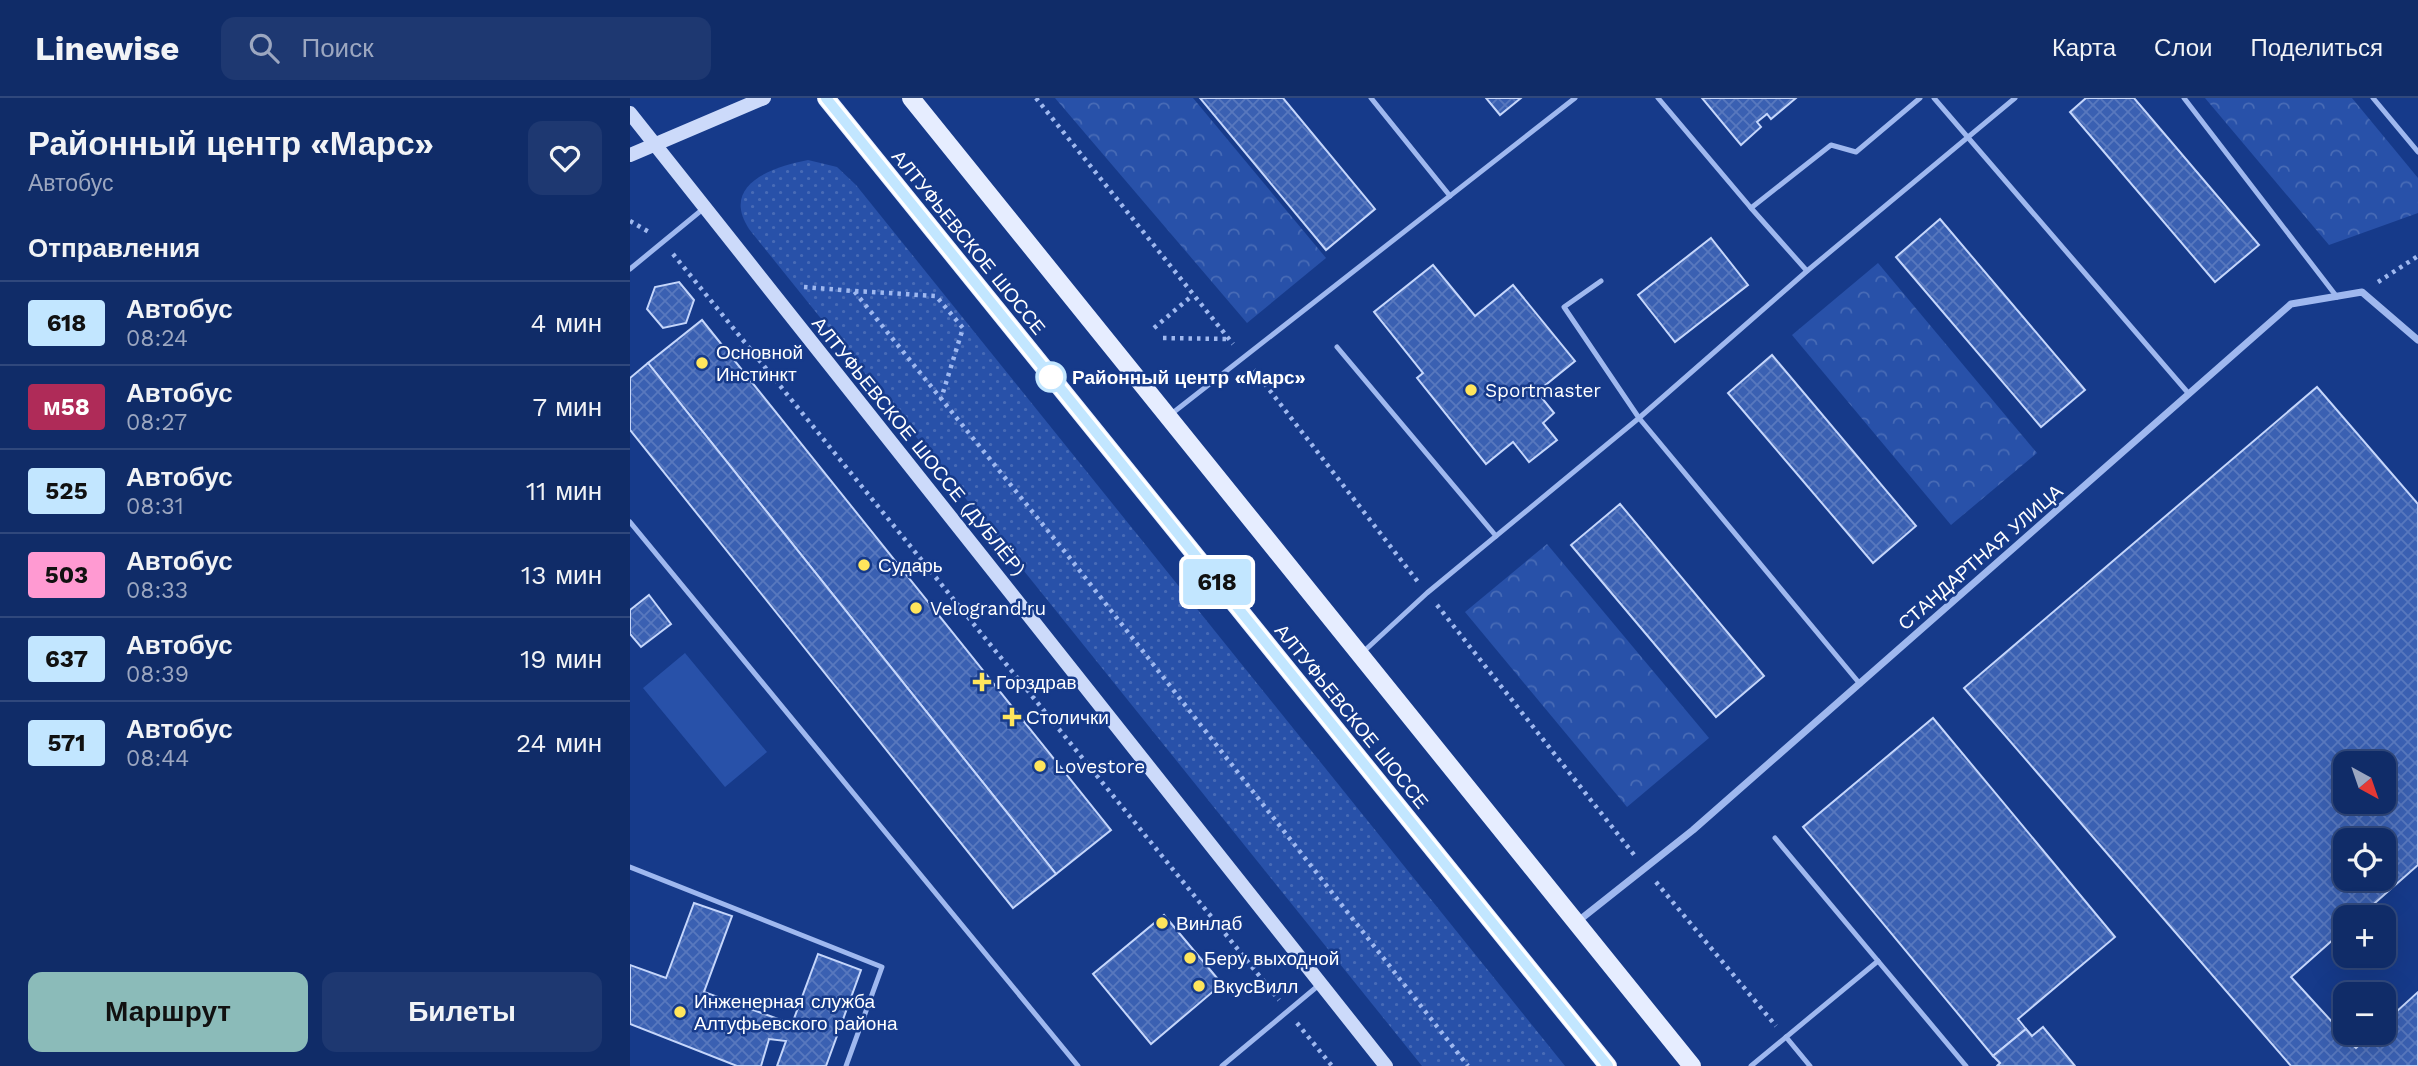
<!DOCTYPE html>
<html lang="ru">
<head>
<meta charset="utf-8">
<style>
	:root { --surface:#102c68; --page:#1e3871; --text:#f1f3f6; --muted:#9ca7c0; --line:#30487c; --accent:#8bbbb9 }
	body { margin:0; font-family:"Work Sans",sans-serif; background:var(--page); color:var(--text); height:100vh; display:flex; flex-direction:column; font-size:26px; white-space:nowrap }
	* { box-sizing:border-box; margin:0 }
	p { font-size:23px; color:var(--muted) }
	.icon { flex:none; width:38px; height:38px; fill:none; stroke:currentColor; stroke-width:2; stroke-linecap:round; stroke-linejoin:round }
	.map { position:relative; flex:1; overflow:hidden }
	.details { display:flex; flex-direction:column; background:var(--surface); width:630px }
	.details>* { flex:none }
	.badge { padding:0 14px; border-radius:5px; font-size:24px; line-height:46px }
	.needle { width:46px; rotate:140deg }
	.controls { position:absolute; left:1703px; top:653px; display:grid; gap:14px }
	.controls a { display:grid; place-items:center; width:63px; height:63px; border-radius:14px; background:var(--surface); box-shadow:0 7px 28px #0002,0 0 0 2px var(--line); font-size:35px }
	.map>.badge { position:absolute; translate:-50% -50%; box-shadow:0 0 0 4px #fff }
	h2 { padding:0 28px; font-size:26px; line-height:63px }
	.round { display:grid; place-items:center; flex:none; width:74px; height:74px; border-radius:14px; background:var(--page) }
	.summary { display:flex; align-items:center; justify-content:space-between; height:119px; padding:0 28px }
	h1 { font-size:33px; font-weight:700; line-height:52px }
	.primary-button { display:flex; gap:14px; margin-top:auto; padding:14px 28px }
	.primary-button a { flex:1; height:80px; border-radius:14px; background:var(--accent); color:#111; font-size:28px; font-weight:700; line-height:80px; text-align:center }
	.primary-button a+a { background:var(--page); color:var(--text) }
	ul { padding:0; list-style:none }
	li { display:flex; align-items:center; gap:21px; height:84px; padding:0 28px; border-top:2px solid var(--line) }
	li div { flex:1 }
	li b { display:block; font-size:26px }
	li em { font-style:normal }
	li .badge { min-width:77px; font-weight:700; text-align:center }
	header { display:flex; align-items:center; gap:42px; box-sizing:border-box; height:98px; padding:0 35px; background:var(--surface); border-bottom:2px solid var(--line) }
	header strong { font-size:33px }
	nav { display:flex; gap:38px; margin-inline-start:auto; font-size:24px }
	.search { width:490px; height:63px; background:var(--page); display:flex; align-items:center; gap:18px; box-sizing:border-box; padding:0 24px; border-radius:14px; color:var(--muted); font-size:26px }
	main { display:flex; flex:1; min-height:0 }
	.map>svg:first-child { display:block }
</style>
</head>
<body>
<header>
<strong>Linewise</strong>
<div class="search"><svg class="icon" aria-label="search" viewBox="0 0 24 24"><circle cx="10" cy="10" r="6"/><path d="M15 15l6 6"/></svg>Поиск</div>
<nav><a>Карта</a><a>Слои</a><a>Поделиться</a></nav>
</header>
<main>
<section class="details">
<div class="summary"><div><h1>Районный центр «Марс»</h1><p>Автобус</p></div><a class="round"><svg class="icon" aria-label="heart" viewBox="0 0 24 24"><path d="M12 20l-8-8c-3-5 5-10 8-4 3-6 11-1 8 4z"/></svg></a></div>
<h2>Отправления</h2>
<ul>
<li><span class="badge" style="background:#c2e6ff;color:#111">618</span><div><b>Автобус</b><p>08:24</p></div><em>4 мин</em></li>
<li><span class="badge" style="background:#af2b58;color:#fff">м58</span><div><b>Автобус</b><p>08:27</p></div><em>7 мин</em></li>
<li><span class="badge" style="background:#c2e6ff;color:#111">525</span><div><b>Автобус</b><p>08:31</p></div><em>11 мин</em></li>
<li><span class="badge" style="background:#ff9ad2;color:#111">503</span><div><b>Автобус</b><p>08:33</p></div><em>13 мин</em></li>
<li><span class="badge" style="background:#c2e6ff;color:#111">637</span><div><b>Автобус</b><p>08:39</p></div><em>19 мин</em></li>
<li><span class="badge" style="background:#c2e6ff;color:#111">571</span><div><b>Автобус</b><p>08:44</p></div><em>24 мин</em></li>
</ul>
<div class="primary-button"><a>Маршрут</a><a>Билеты</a></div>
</section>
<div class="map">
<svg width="1788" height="968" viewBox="0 0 1788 968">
	<defs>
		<pattern id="grass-dots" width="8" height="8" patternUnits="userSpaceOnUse" patternTransform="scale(1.75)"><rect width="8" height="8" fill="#2851a9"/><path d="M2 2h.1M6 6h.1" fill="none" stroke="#486bb6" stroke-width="1.8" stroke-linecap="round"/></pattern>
		<pattern id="forest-crowns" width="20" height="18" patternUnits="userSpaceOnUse" patternTransform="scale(1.75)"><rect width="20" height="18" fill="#2851a9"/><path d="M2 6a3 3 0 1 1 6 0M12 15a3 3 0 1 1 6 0" fill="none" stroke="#486bb6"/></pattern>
		<pattern id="building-cross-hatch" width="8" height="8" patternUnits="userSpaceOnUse" patternTransform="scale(1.75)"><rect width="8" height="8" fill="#3a60b2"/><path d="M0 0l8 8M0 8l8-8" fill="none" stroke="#5878be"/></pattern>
	</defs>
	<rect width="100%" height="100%" fill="#163a8a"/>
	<path fill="url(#grass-dots)" d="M178,62L207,69L226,87L935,968H792L119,131C90,86 143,69 178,62Z"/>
	<g fill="url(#forest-crowns)">
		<polygon points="425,0 563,0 696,160 617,225"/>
		<polygon points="1575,0 1722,0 1788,80 1788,115 1699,147"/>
		<polygon points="1248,165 1407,355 1321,427 1162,237"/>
		<polygon points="917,446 1079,640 997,709 835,514"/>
	</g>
	<polygon fill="#2851a9" points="55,555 137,654 95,689 13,590"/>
	<g fill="url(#building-cross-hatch)" stroke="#c5d6fb" stroke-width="2" fill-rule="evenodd">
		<polygon points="570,0 653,0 745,111 696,152"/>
		<polygon points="856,0 891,0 870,17"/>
		<polygon points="1072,0 1166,0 1141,21 1137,16 1127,24 1131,29 1111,47"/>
		<polygon points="1456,0 1504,0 1629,147 1585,184 1440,14"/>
		<polygon points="1310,121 1455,292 1411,329 1266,159"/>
		<polygon points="1081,140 1118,187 1045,244 1008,197"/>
		<polygon points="803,167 845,218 883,187 945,263 907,294 924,315 913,325 927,342 899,364 883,344 856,366 787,280 793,275 744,214"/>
		<polygon points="49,184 64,202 56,225 33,230 17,211 25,189"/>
		<polygon points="72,222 481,732 426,776 18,265"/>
		<polygon points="1142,257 1286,428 1243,465 1098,295"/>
		<polygon points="18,265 426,776 383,810 0,332 0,280"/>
		<path d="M1687,289L1788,406V767L1729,819H1715V831L1661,879L1726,950L1743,934H1754V925L1788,894V968H1661L1334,590ZM1715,665H1754V704H1715ZM1715,742H1754V780H1715Z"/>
		<polygon points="990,406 1134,578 1086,619 941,447"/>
		<polygon points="19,497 41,526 11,549 0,536 0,512"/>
		<polygon points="1303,620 1485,839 1388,921 1396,931 1363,958 1173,729"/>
		<polygon points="64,805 102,818 74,894 162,926 188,856 231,872 196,968 147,968 156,943 139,941 131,968 107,968 0,926 0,867 36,880"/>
		<polygon points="534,817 592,886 521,946 463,876"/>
		<polygon points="1413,929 1445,968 1367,968 1370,965 1363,958 1396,931 1402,938"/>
	</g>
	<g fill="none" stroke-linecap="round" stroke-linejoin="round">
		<g stroke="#9fb8ef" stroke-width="4.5" stroke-dasharray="3.5 5" stroke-linecap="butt">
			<polyline points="406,0 603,246"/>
			<polyline points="0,123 19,134"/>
			<polyline points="43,156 649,902"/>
			<polyline points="1748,184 1788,158"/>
			<polyline points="174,189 224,193 439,459 838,968"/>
			<polyline points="225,193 306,198 333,230 311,301"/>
			<polyline points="524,230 563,197"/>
			<polyline points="533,240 598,241"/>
			<polyline points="624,272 788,484"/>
			<polyline points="807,507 1005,758"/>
			<polyline points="1026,784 1146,928"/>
			<polyline points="667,925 702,968"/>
		</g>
		<g stroke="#9fb8ef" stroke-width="5">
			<polyline points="741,0 820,98"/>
			<polyline points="1028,0 1121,110 1177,173"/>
			<polyline points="1304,0 1559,296"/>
			<polyline points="1554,0 1707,199"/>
			<polyline points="1743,0 1788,54"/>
			<polyline points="1121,110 1201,47 1226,54 1290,0"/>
			<polyline points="0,171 73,111"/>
			<polyline points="971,183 934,209 1009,320 1230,586"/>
			<polyline points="707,249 866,438"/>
			<polyline points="540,317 945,0"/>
			<polyline points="0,424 448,968"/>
			<polyline points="732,555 797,495 1009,320 1177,173 1385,0"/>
			<polyline points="0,769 252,869 216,968"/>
			<polyline points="1248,863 1336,968"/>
			<polyline points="1156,939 1180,968"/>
			<polyline points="592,968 689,887"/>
			<polyline points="1121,968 1248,863 1145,740"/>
		</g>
		<polyline stroke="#9fb8ef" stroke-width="7" points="947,824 1063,732 1661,206 1732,194 1788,242"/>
		<g stroke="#ccdafa" stroke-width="14">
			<polyline points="0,15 756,968"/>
			<polyline points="0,57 134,0"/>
		</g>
		<g stroke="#e6edff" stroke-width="18">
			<polyline points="196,0 978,968"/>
			<polyline points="281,0 1062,968"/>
		</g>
	</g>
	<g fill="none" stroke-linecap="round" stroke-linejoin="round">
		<defs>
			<polyline id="line" points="196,0 978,968"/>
		</defs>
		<use href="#line" stroke="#fff" stroke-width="16"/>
		<use href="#line" stroke="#c2e6ff" stroke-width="10"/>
	</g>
	<g fill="#ffe55c" stroke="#163a8a" stroke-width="2.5">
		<circle cx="72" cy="265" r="7"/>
		<circle cx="841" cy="292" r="7"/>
		<circle cx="234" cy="467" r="7"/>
		<circle cx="286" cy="510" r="7"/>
		<path d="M348.5 573.5h7v7h7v7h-7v7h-7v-7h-7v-7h7z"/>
		<path d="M378.5 608.5h7v7h7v7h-7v7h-7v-7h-7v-7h7z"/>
		<circle cx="410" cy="668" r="7"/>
		<circle cx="532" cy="825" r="7"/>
		<circle cx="560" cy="860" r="7"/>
		<circle cx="569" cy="888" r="7"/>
		<circle cx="50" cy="914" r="7"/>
	</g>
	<circle fill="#fff" stroke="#c2e6ff" stroke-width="3.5" cx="421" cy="279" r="14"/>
	<g text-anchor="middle" stroke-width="5" stroke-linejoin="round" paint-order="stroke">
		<g font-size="19" fill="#fff" stroke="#163a8a">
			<text transform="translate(339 144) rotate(51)" y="7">АЛТУФЬЕВСКОЕ ШОССЕ</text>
			<text transform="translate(289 348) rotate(51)" y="7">АЛТУФЬЕВСКОЕ ШОССЕ (ДУБЛЁР)</text>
			<text transform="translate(1350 459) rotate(-41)" y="7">СТАНДАРТНАЯ УЛИЦА</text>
			<text transform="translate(722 618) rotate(51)" y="7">АЛТУФЬЕВСКОЕ ШОССЕ</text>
		</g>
		<g font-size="19" fill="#fff" stroke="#163a8a" text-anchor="start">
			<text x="86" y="261">Основной<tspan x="86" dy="22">Инстинкт</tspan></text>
			<text x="855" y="299">Sportmaster</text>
			<text x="248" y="474">Сударь</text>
			<text x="300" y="517">Velogrand.ru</text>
			<text x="366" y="591">Горздрав</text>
			<text x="396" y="626">Столички</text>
			<text x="424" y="675">Lovestore</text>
			<text x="546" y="832">Винлаб</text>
			<text x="574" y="867">Беру выходной</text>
			<text x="583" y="895">ВкусВилл</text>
			<text x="64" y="910">Инженерная служба<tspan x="64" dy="22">Алтуфьевского района</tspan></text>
		</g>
		<g font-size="19" font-weight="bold" fill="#fff" stroke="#163a8a" text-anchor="start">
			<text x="442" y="286">Районный центр «Марс»</text>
		</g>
	</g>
</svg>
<div class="controls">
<a><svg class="needle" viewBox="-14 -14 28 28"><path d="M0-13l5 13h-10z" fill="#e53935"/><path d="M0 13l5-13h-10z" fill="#9ca7c0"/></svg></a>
<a><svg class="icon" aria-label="locate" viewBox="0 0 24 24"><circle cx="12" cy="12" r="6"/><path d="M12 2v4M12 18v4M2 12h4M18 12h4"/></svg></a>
<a>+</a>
<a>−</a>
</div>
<b class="badge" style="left:587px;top:484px;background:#c2e6ff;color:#111">618</b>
</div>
</main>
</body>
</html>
